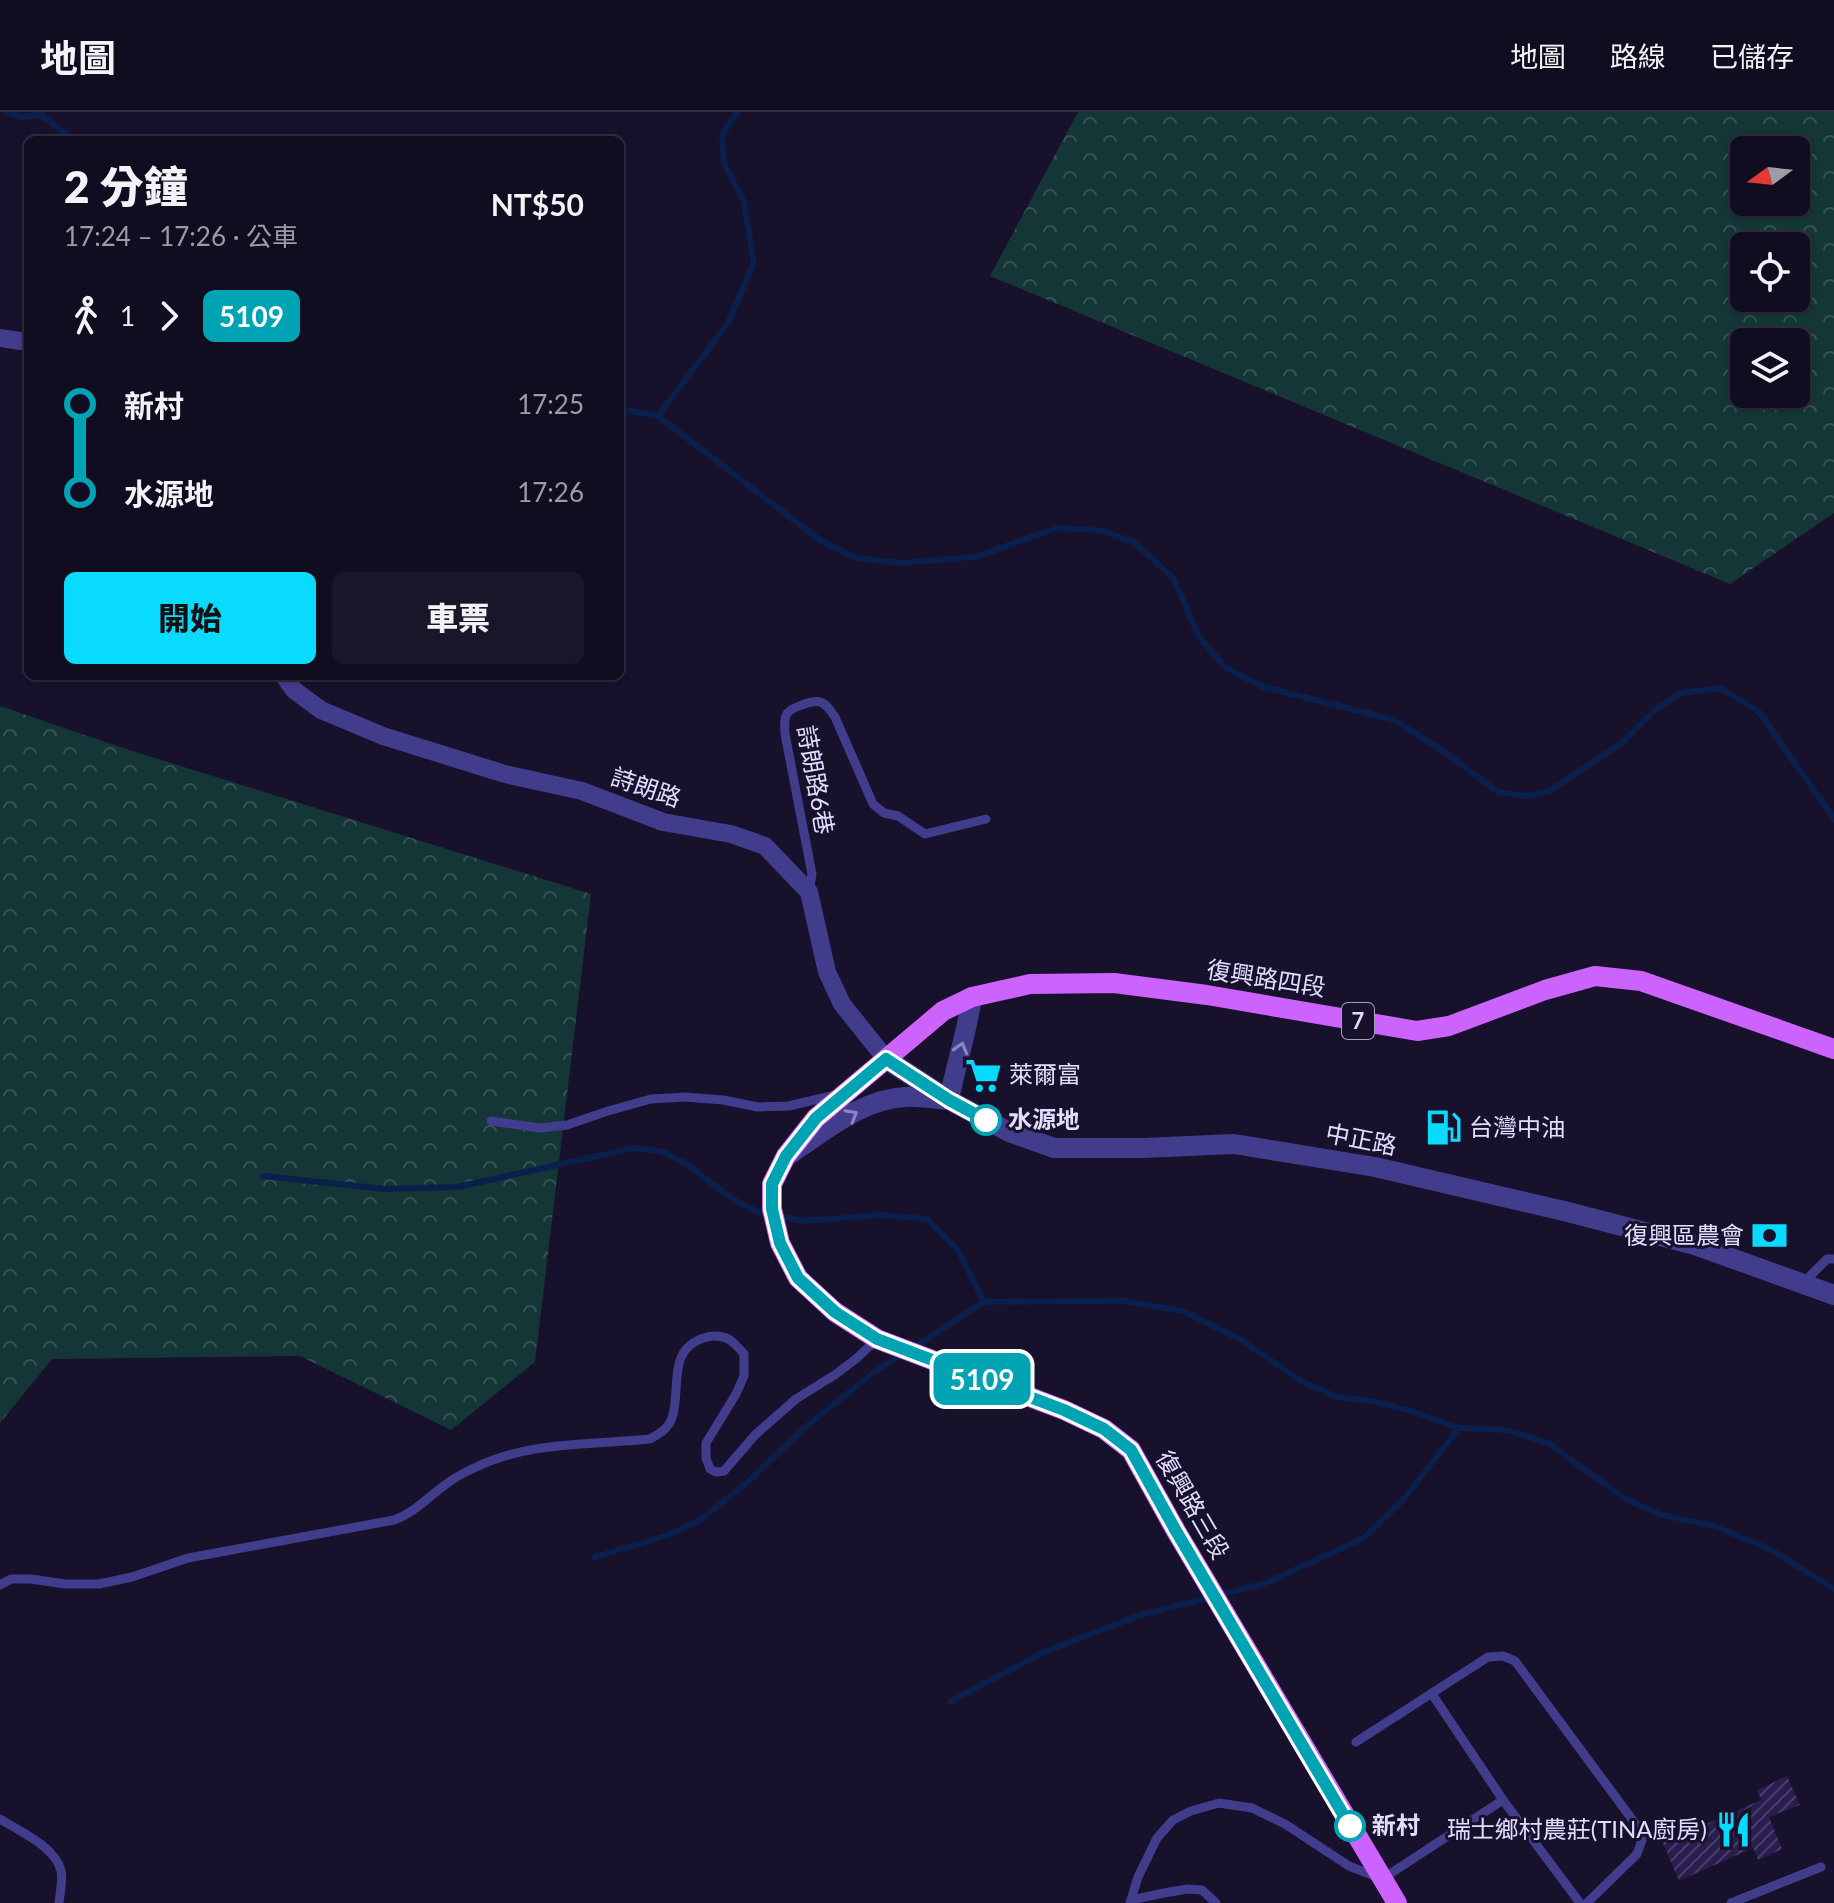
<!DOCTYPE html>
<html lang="zh-TW">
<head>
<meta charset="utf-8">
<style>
	:root { --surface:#110d21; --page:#1a162a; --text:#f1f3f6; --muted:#9c9ca5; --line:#302d3f; --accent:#08dbff }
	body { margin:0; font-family:Lato,"Noto Sans TC",sans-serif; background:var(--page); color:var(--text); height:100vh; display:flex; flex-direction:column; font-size:30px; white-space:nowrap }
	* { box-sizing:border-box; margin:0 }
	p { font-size:26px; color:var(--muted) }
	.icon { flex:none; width:44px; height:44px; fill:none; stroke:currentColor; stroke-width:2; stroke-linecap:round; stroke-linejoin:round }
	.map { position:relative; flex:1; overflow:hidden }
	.sheet { position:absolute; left:24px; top:24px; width:600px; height:544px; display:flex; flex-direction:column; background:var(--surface); border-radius:12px; box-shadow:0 2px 6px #0004,0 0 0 2px var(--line) }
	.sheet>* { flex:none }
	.badge { padding:0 16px; border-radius:12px; font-size:28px; line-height:52px }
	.needle { width:52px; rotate:255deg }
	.buttons { position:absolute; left:1730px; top:24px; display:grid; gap:16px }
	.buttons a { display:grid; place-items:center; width:80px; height:80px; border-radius:12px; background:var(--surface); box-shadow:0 2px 6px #0004,0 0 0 2px var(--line); font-size:40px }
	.map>.badge { position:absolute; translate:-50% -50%; box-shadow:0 0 0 4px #fff }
	.legs { display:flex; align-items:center; gap:12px; height:88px; padding:0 40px; font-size:26px }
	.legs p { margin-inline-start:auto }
	.head { display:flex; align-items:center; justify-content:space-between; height:136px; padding:0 40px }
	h1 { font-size:44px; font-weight:800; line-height:60px }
	.primary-button { display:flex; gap:16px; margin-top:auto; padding:16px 40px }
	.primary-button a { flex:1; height:92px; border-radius:12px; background:var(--accent); color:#111; font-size:32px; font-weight:800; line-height:92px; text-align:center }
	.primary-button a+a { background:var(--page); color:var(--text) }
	ul { padding:0 40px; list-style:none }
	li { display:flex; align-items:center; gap:28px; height:88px; font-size:30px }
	li i { display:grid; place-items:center; width:12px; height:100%; margin:0 10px; background:currentColor }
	li i::after { content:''; width:20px; height:20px; margin:-10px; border:6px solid; border-radius:50%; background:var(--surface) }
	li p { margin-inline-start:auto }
	li:first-child i { background:linear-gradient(#0000 50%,currentColor 0) }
	li:last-child i { background:linear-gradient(currentColor 50%,#0000 0) }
	header { display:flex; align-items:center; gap:48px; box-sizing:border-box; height:112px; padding:0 40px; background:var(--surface); border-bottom:2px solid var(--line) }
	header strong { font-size:38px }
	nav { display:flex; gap:44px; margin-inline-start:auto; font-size:28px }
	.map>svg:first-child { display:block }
</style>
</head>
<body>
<header>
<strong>地圖</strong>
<nav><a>地圖</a><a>路線</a><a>已儲存</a></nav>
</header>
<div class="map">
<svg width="1834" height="1791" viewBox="0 0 1834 1791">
	<defs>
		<pattern id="forest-crowns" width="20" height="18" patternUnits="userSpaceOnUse" patternTransform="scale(2)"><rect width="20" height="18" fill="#143636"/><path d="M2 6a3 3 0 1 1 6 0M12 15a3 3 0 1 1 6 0" fill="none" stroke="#365254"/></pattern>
		<pattern id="building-hatch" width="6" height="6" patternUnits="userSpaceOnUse" patternTransform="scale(2)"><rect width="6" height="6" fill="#291d4e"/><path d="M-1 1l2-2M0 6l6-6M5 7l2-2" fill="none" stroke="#483d69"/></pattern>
	</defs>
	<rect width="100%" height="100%" fill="#17112c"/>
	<g fill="url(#forest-crowns)" fill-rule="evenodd">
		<path d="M1078,0H1834V401L1730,472L990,164ZM1744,38H1796V90H1744ZM1744,134H1796V186H1744ZM1744,230H1796V282H1744Z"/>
		<polygon points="0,594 123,636 591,782 535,1250 451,1318 300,1244 52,1247 0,1311"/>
	</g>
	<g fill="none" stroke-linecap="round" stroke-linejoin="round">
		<g stroke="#0a1f4c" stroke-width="6">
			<polyline points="5,0 21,5 42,3"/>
			<polyline points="37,0 74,28"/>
			<polyline points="620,297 658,304 821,429 856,446 900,451 975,445 1057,416 1099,418 1134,430 1174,467 1199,525 1225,555 1261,574 1394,608 1446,641 1498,680 1526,684 1550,679 1622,631 1654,599 1681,581 1720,576 1759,600 1834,707"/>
			<polyline points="658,304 728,211 754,151 744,90 724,51 722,23 737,0"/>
			<path d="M263,1064L385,1077L457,1075L634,1036C644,1038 656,1037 665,1041C703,1056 727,1094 768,1102"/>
			<polyline points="779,1104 803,1109 879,1103 927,1107 958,1138 984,1190 1125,1189 1182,1199 1238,1226 1301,1269 1337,1285 1377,1290 1414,1300 1459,1316 1508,1318 1548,1331 1627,1388 1662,1403 1714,1414 1770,1437 1834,1477"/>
			<polyline points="914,1235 984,1190"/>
			<polyline points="595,1445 668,1423 700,1408 748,1370 803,1317 873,1261 904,1241"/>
			<polyline points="951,1589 1046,1539 1141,1503 1266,1471 1364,1426 1404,1387 1459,1316"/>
		</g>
	</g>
	<polygon fill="url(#building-hatch)" points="1787,1664 1800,1693 1769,1705 1782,1737 1758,1748 1753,1736 1679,1769 1663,1731 1761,1688 1757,1678"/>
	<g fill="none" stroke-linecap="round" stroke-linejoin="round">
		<g stroke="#423c8c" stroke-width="9">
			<path d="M809,780L812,762L785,622C784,603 784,599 802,593C821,586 824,589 835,605L873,692L884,701L898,704L925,722L986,707"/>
			<polyline points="491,1009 540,1016 567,1013 608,999 651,987 685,985 723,988 758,995 789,994 835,983"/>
			<polyline points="1803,1171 1827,1147 1834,1147"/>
			<path d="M0,1473L11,1467H31L65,1472H99L132,1465L188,1446L394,1408C414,1401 428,1385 445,1373C453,1367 463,1361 472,1357C527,1329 590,1333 650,1327C659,1322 668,1317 672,1306C682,1277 665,1236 707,1225C726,1221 733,1229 744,1242V1264L736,1282L706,1331V1346L710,1357L716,1360L724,1359L755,1323L796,1287L836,1262L857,1246L877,1227"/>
			<polyline points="1432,1582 1503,1688"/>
			<polyline points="1356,1630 1488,1545 1503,1544 1515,1549 1637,1714 1642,1728 1637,1742 1587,1791"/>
			<path d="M0,1707C19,1719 56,1735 61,1759C63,1769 60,1781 59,1791"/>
			<polyline points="1131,1788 1164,1781 1188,1777 1202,1778 1216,1791"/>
			<polyline points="1130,1791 1138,1765 1157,1726 1173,1708 1191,1699 1219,1691 1252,1696 1285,1712 1349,1754 1382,1767 1503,1688 1580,1791"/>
			<polyline points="1731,1791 1821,1755"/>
		</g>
		<g stroke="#423c8c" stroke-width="18">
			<polyline points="0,226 20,229 28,228"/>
			<polyline points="284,564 294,578 321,598 383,624 505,662 582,679 663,710 731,722 765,734 809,780 827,860 842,892 886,947"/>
		</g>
		<g stroke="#423c8c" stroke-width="20">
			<polyline points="886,947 949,988 1009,1020 1054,1036 1143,1036 1234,1032 1375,1055 1564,1099 1695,1133 1834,1183"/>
			<path d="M790,1042C825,1019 862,987 905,985C920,984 935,987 949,988C956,953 967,920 972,885"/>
		</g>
		<polyline stroke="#cc63ff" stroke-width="20" points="1397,1791 1176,1419 1131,1338 1104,1317 1064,1298 877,1227 835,1200 798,1166 780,1131 772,1097 772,1072 786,1044 816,1006 943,899 972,885 1030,872 1114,871 1207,883 1417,919 1449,914 1545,878 1595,864 1641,869 1834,937"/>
	</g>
	<defs><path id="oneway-chevron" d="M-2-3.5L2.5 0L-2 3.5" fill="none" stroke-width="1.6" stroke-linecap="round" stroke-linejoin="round" transform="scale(2)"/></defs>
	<g stroke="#8a84c0">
		<use href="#oneway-chevron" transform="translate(961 936) rotate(-74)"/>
		<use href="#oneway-chevron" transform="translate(852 1003) rotate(-30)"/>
	</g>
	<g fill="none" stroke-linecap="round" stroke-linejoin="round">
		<defs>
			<polyline id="line-1" points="986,1008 949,988 886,947 816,1006 786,1044 772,1072 772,1097 780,1131 798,1166 835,1200 877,1227 1064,1298 1104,1317 1131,1338 1176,1419 1350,1714"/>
		</defs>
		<use href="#line-1" stroke="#fff" stroke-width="18"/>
		<use href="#line-1" stroke="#00a3b4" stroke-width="12"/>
	</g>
	<defs>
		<symbol id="supermarket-bare" viewBox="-9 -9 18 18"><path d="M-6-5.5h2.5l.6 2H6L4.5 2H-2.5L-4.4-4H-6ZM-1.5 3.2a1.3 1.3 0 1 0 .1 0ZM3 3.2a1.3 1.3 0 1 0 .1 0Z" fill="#08dbff" stroke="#17112c" stroke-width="2.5" paint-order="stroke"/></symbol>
		<symbol id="fuel-bare" viewBox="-9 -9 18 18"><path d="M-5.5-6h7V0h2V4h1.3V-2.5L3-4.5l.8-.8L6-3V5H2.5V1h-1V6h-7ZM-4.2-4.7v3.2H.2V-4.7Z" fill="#08dbff" stroke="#17112c" stroke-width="2.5" paint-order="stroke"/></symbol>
		<symbol id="bank-bare" viewBox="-9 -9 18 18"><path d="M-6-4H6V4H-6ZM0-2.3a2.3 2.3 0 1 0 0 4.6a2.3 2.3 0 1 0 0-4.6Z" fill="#08dbff" stroke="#17112c" stroke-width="2.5" paint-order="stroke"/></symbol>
		<symbol id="restaurant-bare" viewBox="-9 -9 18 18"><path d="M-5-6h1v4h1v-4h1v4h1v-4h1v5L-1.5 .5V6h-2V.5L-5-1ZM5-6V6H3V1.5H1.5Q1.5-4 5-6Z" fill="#08dbff" stroke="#17112c" stroke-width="2.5" paint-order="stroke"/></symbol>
	</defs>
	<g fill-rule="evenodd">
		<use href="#supermarket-bare" x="958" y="938" width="51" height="51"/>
		<use href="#fuel-bare" x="1418" y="990" width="51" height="51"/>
		<use href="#bank-bare" x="1744" y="1098" width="51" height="51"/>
		<use href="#restaurant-bare" x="1708" y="1692" width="51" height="51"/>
	</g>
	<g fill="#fff" stroke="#00a3b4" stroke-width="4">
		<circle cx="986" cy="1008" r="14"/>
		<circle cx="1350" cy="1714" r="14"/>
	</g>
	<g text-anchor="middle" stroke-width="6" stroke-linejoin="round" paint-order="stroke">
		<rect fill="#17112c" stroke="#a59fc0" stroke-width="2" x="1342" y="891" width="32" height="36" rx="6"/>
		<g font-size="22" font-weight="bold" fill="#e2dcff">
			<text x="1358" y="917">7</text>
		</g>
		<g font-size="24" fill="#e2dcff" stroke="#17112c">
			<text transform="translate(815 668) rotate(80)" y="8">詩朗路6巷</text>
			<text transform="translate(646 676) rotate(19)" y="8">詩朗路</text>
			<text transform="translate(1266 867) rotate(9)" y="8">復興路四段</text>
			<text transform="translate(1361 1028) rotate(11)" y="8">中正路</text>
			<text transform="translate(1192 1393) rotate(60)" y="8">復興路三段</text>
		</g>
		<g font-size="24" fill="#e2dcff" stroke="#17112c" text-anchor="start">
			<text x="1009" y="971">萊爾富</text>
			<text x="1469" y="1024">台灣中油</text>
			<text x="1744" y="1132" text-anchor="end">復興區農會</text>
			<text x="1707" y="1726" text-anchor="end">瑞士鄉村農莊(TINA廚房)</text>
		</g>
		<g font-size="24" font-weight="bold" fill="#e2dcff" stroke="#17112c" text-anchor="start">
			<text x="1008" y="1016">水源地</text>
			<text x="1372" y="1722">新村</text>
		</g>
	</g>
</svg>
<div class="buttons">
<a><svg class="needle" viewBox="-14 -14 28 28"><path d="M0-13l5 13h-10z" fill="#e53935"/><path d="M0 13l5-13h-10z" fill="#9c9ca5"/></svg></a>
<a><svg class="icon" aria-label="locate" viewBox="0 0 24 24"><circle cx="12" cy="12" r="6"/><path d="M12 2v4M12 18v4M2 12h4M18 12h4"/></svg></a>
<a><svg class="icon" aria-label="layers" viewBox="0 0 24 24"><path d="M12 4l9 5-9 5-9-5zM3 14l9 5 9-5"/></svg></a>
</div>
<b class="badge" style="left:982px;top:1267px;background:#00a3b4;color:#fff">5109</b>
<section class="sheet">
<div class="head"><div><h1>2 分鐘</h1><p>17:24 – 17:26 · 公車</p></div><b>NT$50</b></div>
<div class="legs"><svg class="icon" aria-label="walk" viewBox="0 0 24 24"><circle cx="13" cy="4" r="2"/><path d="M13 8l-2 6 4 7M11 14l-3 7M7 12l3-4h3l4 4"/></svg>1<svg class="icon" aria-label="forward" viewBox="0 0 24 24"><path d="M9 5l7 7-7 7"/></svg><b class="badge" style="background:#00a3b4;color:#fff">5109</b></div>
<ul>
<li><i style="color:#00a3b4"></i><b>新村</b><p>17:25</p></li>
<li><i style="color:#00a3b4"></i><b>水源地</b><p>17:26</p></li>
</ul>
<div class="primary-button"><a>開始</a><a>車票</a></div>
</section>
</div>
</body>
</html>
